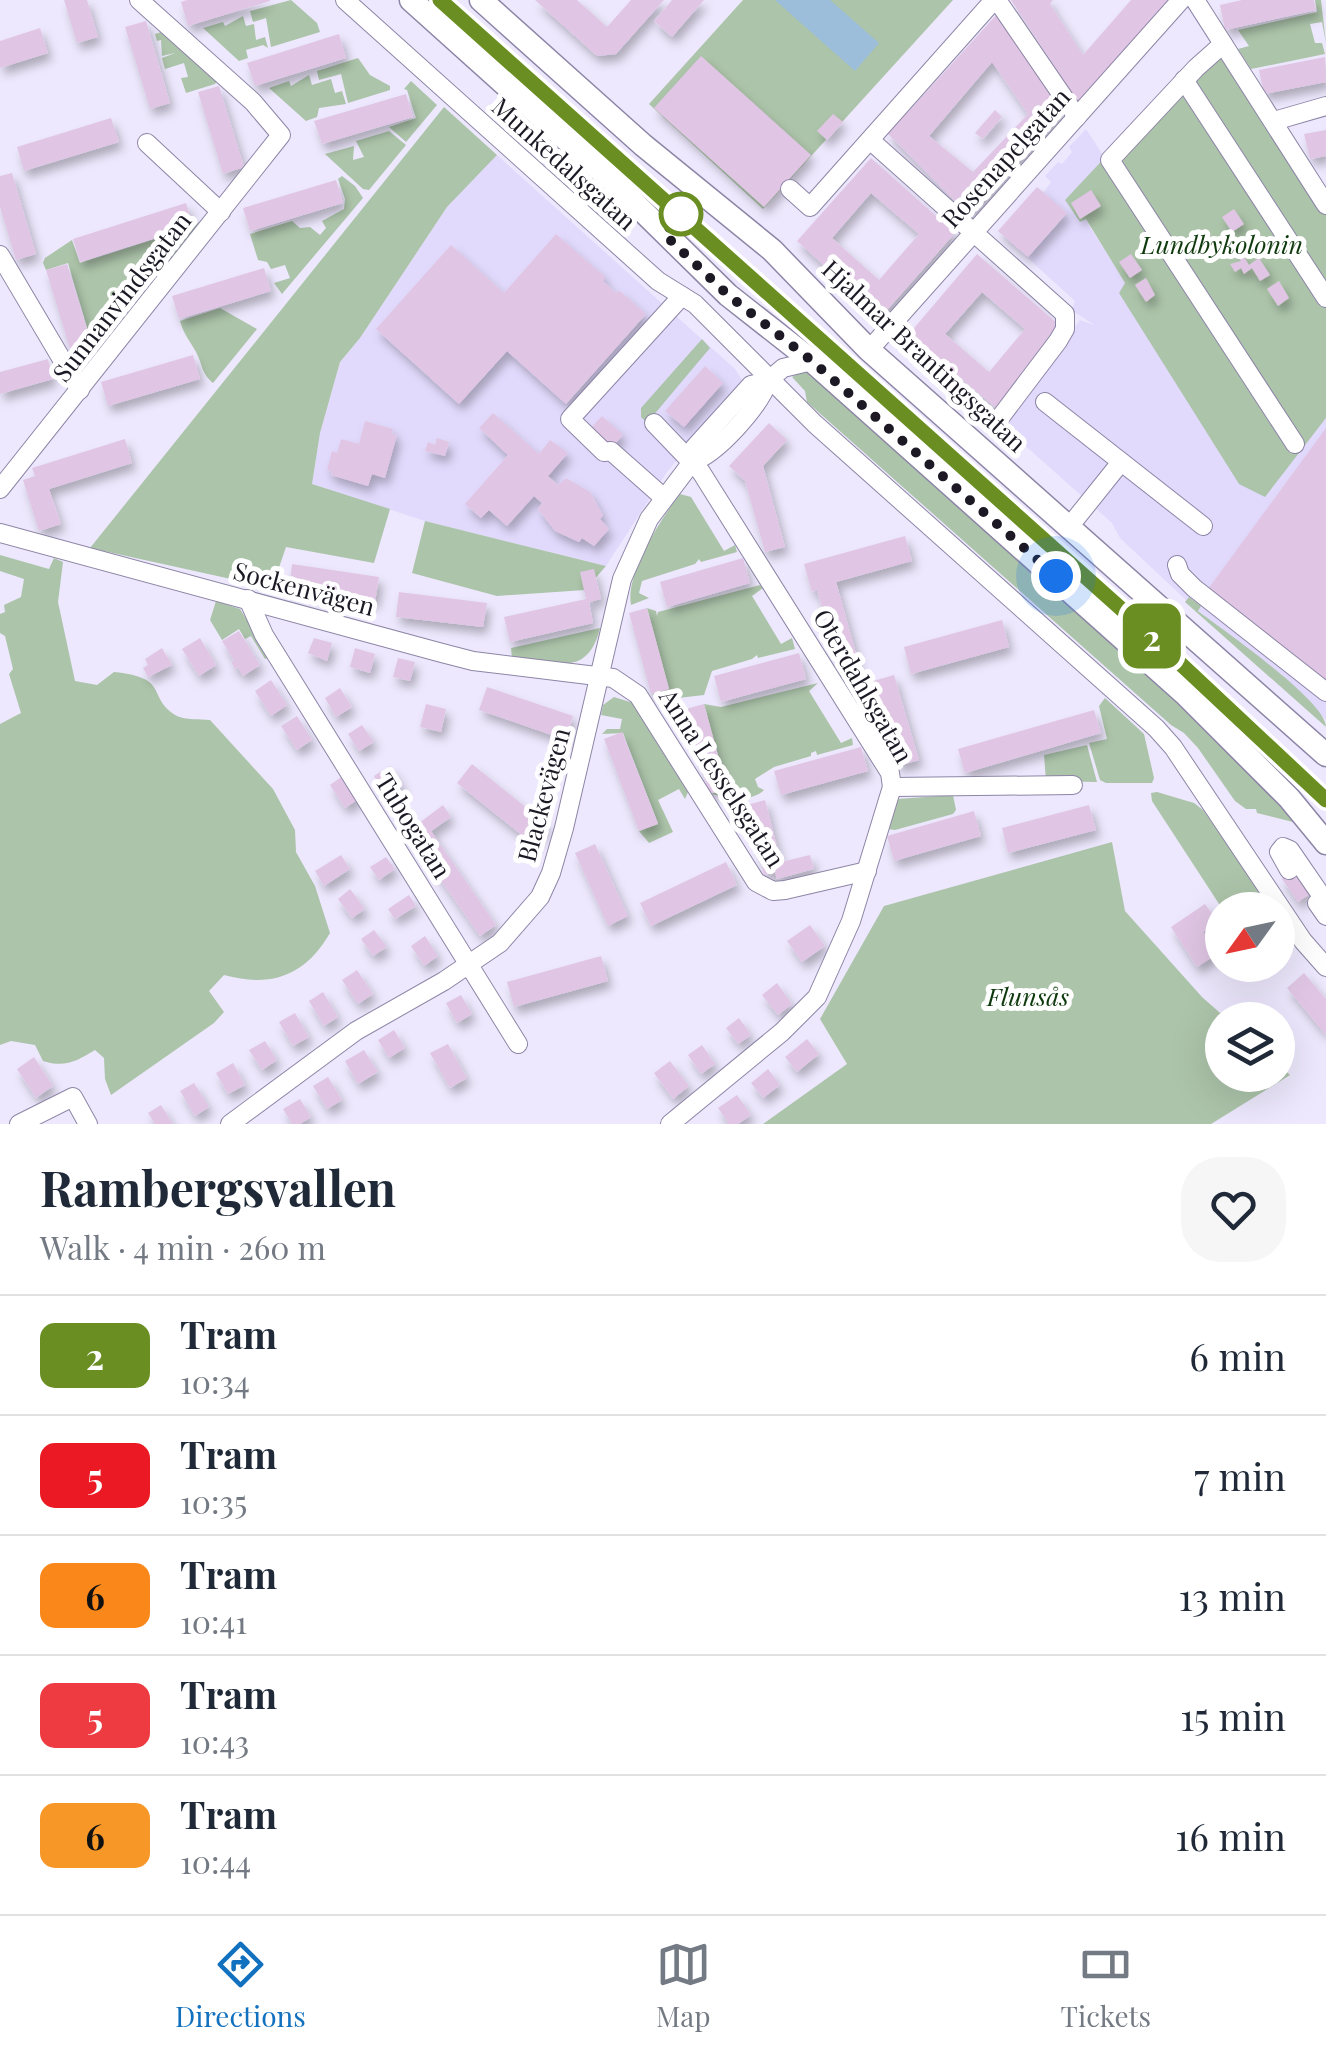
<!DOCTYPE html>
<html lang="en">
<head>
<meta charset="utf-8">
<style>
	:root { --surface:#fff; --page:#f6f6f7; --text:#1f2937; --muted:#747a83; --line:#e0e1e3; --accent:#1271be }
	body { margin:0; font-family:"Playfair Display",serif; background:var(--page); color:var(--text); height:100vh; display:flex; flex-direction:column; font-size:38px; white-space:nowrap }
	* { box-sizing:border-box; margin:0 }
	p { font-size:32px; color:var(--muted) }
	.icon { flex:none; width:55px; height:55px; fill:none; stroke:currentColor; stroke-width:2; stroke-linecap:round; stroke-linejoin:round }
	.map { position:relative; height:1124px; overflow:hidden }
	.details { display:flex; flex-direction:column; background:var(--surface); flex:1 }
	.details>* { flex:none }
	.badge { padding:0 20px; border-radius:15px; font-size:35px; line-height:65px }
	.needle { width:65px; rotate:237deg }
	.tools { position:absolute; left:1205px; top:892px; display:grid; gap:20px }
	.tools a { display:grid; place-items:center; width:90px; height:90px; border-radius:50%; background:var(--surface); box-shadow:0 10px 40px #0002; font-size:50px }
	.you { position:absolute; width:50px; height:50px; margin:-25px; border:8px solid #fff; border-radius:50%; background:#1a73e8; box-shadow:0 0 0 15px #1a73e833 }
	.map>.badge { position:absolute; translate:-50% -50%; box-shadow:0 0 0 5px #fff }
	.round { display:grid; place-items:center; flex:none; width:105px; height:105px; border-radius:40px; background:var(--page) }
	.headline { display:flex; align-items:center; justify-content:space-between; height:170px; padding:0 40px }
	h1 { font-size:48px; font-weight:700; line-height:75px }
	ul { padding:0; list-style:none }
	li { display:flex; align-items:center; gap:30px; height:120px; padding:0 40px; border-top:2px solid var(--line) }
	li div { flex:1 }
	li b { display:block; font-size:38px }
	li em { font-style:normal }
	li .badge { min-width:110px; font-weight:700; text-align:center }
	.tab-bar { display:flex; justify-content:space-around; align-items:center; height:140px; border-top:2px solid var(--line); background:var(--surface); font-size:28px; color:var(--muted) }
	.tab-bar a { display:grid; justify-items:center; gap:5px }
	.tab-bar .active { color:var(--accent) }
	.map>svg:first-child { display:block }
</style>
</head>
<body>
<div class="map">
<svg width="1326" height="1124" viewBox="0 0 1326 1124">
	<defs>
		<filter id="shadow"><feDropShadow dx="4" dy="7" stdDeviation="5" flood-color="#0004"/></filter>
	</defs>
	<rect width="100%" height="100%" fill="#ede8fd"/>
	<g fill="#e2dafc">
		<polygon points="1086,129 1105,158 1080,222 1085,219 1126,284 1119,293 1265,496 1326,418 1326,720 1187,601 1120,538 1112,523 1002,425 1080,320 1094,325 1072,310 1075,301 998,231 1037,187 1044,192 1051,182 1045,176 1058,162 1062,164 1072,152 1069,147"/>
		<polygon points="497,155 735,369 743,381 667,472 606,566 425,521 312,484 320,433 340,362 360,338 447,207"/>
	</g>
	<g fill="#acc4aa">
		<polygon points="291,0 317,23 320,32 271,47 266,18 253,22 250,11"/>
		<polygon points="743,0 953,0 763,209 649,104"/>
		<polygon points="1315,0 1321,0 1326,43 1322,22 1310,24 1315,43 1322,43 1325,54 1251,69 1238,49 1249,46 1238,30 1317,12"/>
		<polygon points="243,16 246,26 254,24 256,40 265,37 268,48 263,45 246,50 248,58 239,61 203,28 223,22 225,26"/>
		<polygon points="161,32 217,81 215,84 186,93 181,78 188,77 184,63 165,69 162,58 175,53 162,56 161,40 157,41 155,34"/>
		<polygon points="1204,52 1220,54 1326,214 1326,418 1265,497 1239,484 1119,293 1125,283 1086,219 1080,222 1065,200"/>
		<polygon points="358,58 370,75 390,86 390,90 348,103 341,74 319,80 317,71"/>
		<polygon points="309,75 312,85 331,79 335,93 342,91 346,104 319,108 317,117 306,121 269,88 289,81 291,86"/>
		<polygon points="411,81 437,105 406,142 389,127 416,118 407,90 404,89"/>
		<polygon points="444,107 497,155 447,207 360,338 340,362 320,433 312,484 390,509 374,563 286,547 272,588 90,548"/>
		<polygon points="389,131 406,145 369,190 363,189 325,154 354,146 353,160 364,157 356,141"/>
		<polygon points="342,176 355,186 363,198 282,294 274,283 290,278 285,265 271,269 267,262 258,260 250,234 292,221 300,228 310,227 320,235 326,228 322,221 344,209 345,199 338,179"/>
		<polygon points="204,218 170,264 160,256 97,334 106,343 99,352 93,347 68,263 46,270 43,263 45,258 72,240 80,263 193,227"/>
		<path d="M220,308L257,329L213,383C201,373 203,365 196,352C190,341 184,335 180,321Z"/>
		<polygon points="702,339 710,348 647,423 641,417 641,408"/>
		<polygon points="805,369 1176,696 1298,817 1293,822 1257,813 1256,809 1246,809 1235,801 1198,748 1184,733 1171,725 807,402 805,391 792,377"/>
		<path d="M680,494L691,497L724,551L735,545L737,552L701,562L699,559L695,564L642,581L639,593L649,598L631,605C625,574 661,519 680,494Z"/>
		<polygon points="425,521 606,566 585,590 497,596 412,573"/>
		<path d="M0,555L49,569L54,558L63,562L58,602L75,681L97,685L114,672C172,678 145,697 177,716C185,720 200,719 210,720L273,789L295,830L296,852L315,886L330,933C305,976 271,988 224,975L209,991L224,1012L214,1023L111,1095L105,1079L104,1058L95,1050C77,1061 65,1068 43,1061L35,1045L11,1041L0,1045V724L21,713L9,674L13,669L5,636L0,633V614L5,612L4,605L21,597L24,579L0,571Z"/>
		<polygon points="760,585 763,588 752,596 781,644 792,638 795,649 758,658 757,655 752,659 712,671 704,695 678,698 651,694 669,689 647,608 656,611 657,616 658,612"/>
		<path d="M1189,597L1201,606L1198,611C1223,630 1326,701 1326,727L1185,602Z"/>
		<polygon points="216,601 240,609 270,657 265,659 251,636 245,639 239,629 222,640 210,620"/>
		<path d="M600,628C588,679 553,662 512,658L511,648Z"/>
		<path d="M818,683L809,691L841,743L852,738L853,745L817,755L816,751L811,753V756L774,767L755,779L758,787L764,790C749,804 729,796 709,794L727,788L704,704L721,707Z"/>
		<polygon points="614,697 633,703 688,792 685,799 679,789 658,800 673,832 649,843 639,831 658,823 623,733 602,734 607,729 620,729 622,719 601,715 603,705"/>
		<polygon points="1105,698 1144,734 1154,778 1152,783 1106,783 1100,780 1089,743 1107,739 1099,706"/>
		<polygon points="1087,745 1097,782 1046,781 1044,755"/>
		<polygon points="1157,792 1194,803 1203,810 1273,910 1223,910 1152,801 1151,793"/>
		<polygon points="953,795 956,810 953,814 895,830 887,829 897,799"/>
		<polygon points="1112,842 1125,911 1202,997 1228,1020 1222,1020 1222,1075 1278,1075 1278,1064 1290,1075 1211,1124 763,1124 847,1064 820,1019 884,906"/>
	</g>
	<polygon fill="#9cbedb" points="775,0 830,0 879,43 855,71"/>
	<g fill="#e0c6e4" fill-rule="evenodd" filter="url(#shadow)">
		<polygon points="64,0 87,0 98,37 77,43"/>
		<polygon points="187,0 270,0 270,1 188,26 181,2"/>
		<polygon points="535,0 577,0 607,27 631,0 664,0 616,54 597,56"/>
		<polygon points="672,0 704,0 672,37 654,21"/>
		<polygon points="1011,0 1053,0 1050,4 1083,55 1131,0 1171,0 1080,105"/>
		<polygon points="1242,0 1314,0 1316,10 1225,30 1220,5"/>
		<path d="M998,13L1062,113L970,216L888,134ZM992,62L1028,114L973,172L929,136Z"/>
		<polygon points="146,21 170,103 150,109 125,27"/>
		<polygon points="40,28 48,53 0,68 0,41"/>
		<polygon points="339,34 346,58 255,86 247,63"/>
		<polygon points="701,56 811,155 764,207 654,108"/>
		<polygon points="1325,57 1326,82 1264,94 1259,70"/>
		<polygon points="219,86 244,167 223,174 198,92"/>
		<polygon points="406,94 413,117 322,144 314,121"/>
		<polygon points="995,110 1002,117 983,139 975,133"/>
		<polygon points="833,114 843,122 827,140 817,131"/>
		<polygon points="111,118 119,142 24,171 17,147"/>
		<polygon points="1326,130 1326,156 1310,159 1304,134"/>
		<path d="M871,158L955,233L881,317L797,241ZM871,193L919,234L879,280L832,238Z"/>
		<polygon points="12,173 36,254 16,260 0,207 0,176"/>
		<polygon points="336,180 343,203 250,231 243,208"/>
		<polygon points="1037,187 1067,213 1028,257 998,231"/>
		<polygon points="1091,190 1101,206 1080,219 1071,203"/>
		<polygon points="186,203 193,226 80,262 73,239"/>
		<polygon points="1234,209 1244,224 1232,232 1222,217"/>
		<polygon points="556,234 605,277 603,281 616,293 620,291 646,314 566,404 507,351 459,404 376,329 451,245 504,293"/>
		<path d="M977,254L1058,324L996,408L909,334ZM982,292L1025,329L989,372L945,334Z"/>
		<polygon points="1131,254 1142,270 1130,278 1119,262"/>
		<polygon points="1242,254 1249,265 1259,258 1270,275 1260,281 1252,268 1244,274 1241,268 1235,272 1230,264 1241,261 1238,257"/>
		<polygon points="67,264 92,346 71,352 46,270"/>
		<polygon points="264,268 271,291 179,319 172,296"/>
		<polygon points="1146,278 1155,295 1146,302 1135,285"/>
		<polygon points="1279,281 1289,298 1278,306 1267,289"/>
		<polygon points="193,355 200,379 108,406 101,382"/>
		<polygon points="48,359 53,379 0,394 0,372"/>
		<polygon points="705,366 723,383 684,427 665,411"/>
		<polygon points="493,413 539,454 550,440 568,453 548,476 558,485 566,478 590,492 603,515 600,519 609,529 594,546 582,538 579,542 555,531 538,509 542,503 534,496 507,526 489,510 481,518 465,504 508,455 479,428"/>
		<polygon points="602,416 623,435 611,448 590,429"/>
		<polygon points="365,421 393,429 392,434 397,435 385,478 372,474 368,486 331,475 332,471 327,470 332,451 337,453 341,439 359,444"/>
		<polygon points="769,423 787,440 763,466 785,547 765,552 745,481 729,466"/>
		<polygon points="1326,428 1326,680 1208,589"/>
		<polygon points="437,438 449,442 445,456 425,451 428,442 435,445"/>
		<polygon points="125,439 132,463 49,489 61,524 39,531 23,480 35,476 32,468"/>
		<polygon points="905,536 912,561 836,582 859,664 839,669 817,590 812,592 804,564"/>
		<polygon points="743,558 750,583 667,607 660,582"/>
		<polygon points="292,564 379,577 375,602 289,589"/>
		<polygon points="594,569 601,599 589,602 593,623 510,642 504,617 586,599 580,572"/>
		<polygon points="399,592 487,603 483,627 396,617"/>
		<polygon points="647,608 669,689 651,694 629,613"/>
		<polygon points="1002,620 1009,647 911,674 904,647"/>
		<polygon points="239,631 260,665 243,676 238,667 235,669 231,662 234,660 222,641"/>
		<polygon points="200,638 216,665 199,676 182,649"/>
		<polygon points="314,638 332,643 327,661 308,653"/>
		<polygon points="162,648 172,665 148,677 143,668 148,665 145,659"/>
		<polygon points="355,648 375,654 370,673 350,667"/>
		<polygon points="799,653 806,679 721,702 714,676"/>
		<polygon points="398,658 415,662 410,681 393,677"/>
		<polygon points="894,675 919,760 898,766 873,681"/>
		<polygon points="271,680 287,705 271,716 255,691"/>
		<polygon points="487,687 573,716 566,740 479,710"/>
		<polygon points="340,688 352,707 336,717 325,698"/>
		<polygon points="426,704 446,709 441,732 420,727"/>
		<polygon points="704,704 727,789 709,794 686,709"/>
		<polygon points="1094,710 1101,733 965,773 958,749"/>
		<polygon points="297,716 312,740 297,750 281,726"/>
		<polygon points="362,725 374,742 359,751 348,734"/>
		<polygon points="622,732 658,824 639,831 604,739"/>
		<polygon points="861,747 868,771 781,795 774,771"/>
		<polygon points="472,764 548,825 533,844 457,783"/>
		<polygon points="390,766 403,786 386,797 374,776"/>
		<polygon points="344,775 360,798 345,808 330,785"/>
		<polygon points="765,800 781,862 810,855 814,869 777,879 775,872 764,875 747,805"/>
		<polygon points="443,805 451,817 431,831 496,925 480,936 407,832"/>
		<polygon points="1089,805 1096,830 1008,853 1002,828"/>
		<polygon points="974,811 981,836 894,861 887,836"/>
		<polygon points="595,844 628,916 608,926 575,853"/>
		<polygon points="341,855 350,869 324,886 315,871"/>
		<polygon points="386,857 395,869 379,880 370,867"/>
		<polygon points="726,862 737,885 651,926 640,903"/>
		<polygon points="1293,867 1311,893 1298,902 1282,879"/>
		<polygon points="350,889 365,909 352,918 338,899"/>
		<polygon points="409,895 416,906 395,919 388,909"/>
		<polygon points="1205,904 1218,922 1203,932 1217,954 1197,967 1171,927"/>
		<polygon points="810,925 825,946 802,962 787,941"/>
		<polygon points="374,930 387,947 373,956 361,939"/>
		<polygon points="425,936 438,956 424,966 411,946"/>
		<polygon points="601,956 608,981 514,1007 507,982"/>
		<polygon points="357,970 373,994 358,1004 342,980"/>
		<polygon points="1304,973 1326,999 1326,1035 1287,988"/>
		<polygon points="777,983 792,1004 778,1015 762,995"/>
		<polygon points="323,992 338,1017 324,1026 309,1001"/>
		<polygon points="461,995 472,1014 457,1023 446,1003"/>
		<polygon points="295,1013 309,1037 293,1046 279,1022"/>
		<polygon points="739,1018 751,1035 738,1044 726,1028"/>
		<polygon points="394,1030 405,1048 389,1058 378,1040"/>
		<polygon points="807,1039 819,1054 797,1072 785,1057"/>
		<polygon points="265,1041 277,1060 262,1070 249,1050"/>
		<polygon points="448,1044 467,1078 450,1088 430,1053"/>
		<polygon points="702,1045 715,1064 701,1074 688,1055"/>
		<polygon points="364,1050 378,1072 358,1084 345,1061"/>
		<polygon points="34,1057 53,1086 36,1098 17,1069"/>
		<polygon points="670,1061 689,1086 673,1099 654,1073"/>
		<polygon points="233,1063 245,1085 228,1094 216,1073"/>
		<polygon points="768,1069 780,1085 763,1098 751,1083"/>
		<polygon points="328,1077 342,1100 327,1109 313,1086"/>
		<polygon points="194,1083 209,1107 195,1116 180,1091"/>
		<polygon points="737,1095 751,1115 738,1124 729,1124 718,1108"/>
		<polygon points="300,1099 311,1117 300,1124 292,1124 283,1109"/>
		<polygon points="161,1105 173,1124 155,1124 148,1113"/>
	</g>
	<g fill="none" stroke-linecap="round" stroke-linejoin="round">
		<defs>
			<g id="minor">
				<polyline points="345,0 658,281 695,304 815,424 1156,728 1173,747 1303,941 1326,967"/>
				<polyline points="997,0 1077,117"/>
				<polyline points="1195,0 1326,205"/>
				<polyline points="1223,44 1196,68 1110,160 1295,444"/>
				<polyline points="1184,80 1326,298"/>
				<polyline points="1274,121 1326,106"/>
				<polyline points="870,140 1065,314 1065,329 1058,341 999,419"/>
				<polyline points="147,143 221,212"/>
				<polyline points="790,189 810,207 994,0"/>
				<polyline points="0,255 80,390"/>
				<polyline points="869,350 1181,0"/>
				<polyline points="1045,402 1203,526"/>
				<polyline points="654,423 701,472 890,773 892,787 851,921 817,997 782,1032 670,1124"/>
				<polyline points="692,462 694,448 751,385 768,381 783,368 812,361"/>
				<path d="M692,462C717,454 760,406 768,381"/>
				<polyline points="0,489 281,135 253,102 139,0"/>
				<polyline points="663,497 611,451 604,452 570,419 682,296"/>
				<polyline points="1069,527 1121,462"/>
				<polyline points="0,533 442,653 473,661 613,678 638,695 756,882 773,891 785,890 867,871"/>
				<polyline points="1177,565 1180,574 1194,588 1326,692"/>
				<polyline points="248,599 264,635 518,1044"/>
				<polyline points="892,787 1073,785"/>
				<polyline points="1289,870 1279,852 1283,847 1290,850 1323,898 1317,903 1326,916"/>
				<polyline points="19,1124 73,1097 88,1124"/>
				<polyline points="230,1124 356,1031 444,981 500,943 540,897 551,873 564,828 622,579 649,519 692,462"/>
			</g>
			<g id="major">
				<polyline points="411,0 610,179 728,295 812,361 1185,694 1289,798 1326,843"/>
				<polyline points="481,0 643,145 772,250 869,350 1326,755"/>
			</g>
		</defs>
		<use href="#minor" stroke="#8d85a6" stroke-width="20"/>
		<use href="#major" stroke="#8d85a6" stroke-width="25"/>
		<use href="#minor" stroke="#fff" stroke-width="18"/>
		<use href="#major" stroke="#fff" stroke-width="22"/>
		<polyline stroke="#4e4b59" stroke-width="2.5" points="440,0 1216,694 1326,800"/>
	</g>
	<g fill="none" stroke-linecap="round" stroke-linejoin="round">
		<defs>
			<polyline id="line" points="440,0 1137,623 1326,800"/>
		</defs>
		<use href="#line" stroke="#fff" stroke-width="22"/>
		<use href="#line" stroke="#6b8e23" stroke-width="15"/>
		<polyline stroke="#1c1925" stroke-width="10" stroke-dasharray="0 18" points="681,214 664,234 728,295 812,361 1056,576"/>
	</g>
	<circle fill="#fff" stroke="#6b8e23" stroke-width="5" cx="681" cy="214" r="20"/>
	<g text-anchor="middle" stroke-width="10" stroke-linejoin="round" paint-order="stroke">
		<g font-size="25" fill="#1c1925" stroke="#fff">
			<text transform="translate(1006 158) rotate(-48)" y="9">Rosenapelgatan</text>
			<text transform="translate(564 164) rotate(42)" y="9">Munkedalsgatan</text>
			<text transform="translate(122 297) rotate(-52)" y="9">Sunnanvindsgatan</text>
			<text transform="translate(924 356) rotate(43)" y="9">Hjalmar Brantingsgatan</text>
			<text transform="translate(304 589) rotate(15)" y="9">Sockenvägen</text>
			<text transform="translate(863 686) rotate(60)" y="9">Oterdahlsgatan</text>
			<text transform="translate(722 778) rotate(57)" y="9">Anna Lesselsgatan</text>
			<text transform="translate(544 795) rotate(-75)" y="9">Blackevägen</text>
			<text transform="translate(413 826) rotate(58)" y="9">Tubogatan</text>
		</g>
		<g font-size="25" font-style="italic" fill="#0f3a0e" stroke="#fff">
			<text x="1222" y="254">Lundbykolonin</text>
			<text x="1028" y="1006">Flunsås</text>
		</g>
	</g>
</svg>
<div class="tools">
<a><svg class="needle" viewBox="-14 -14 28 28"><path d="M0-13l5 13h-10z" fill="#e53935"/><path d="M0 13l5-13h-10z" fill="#747a83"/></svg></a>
<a><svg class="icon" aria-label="layers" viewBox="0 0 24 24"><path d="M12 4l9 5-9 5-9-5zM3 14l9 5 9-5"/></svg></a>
</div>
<div class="you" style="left:1056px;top:576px"></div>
<b class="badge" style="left:1152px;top:636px;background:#6b8e23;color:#fff">2</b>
</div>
<section class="details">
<div class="headline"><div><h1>Rambergsvallen</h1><p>Walk · 4 min · 260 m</p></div><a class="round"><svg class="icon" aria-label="heart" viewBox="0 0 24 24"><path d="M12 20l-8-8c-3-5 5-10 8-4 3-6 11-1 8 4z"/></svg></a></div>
<ul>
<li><span class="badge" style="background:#6b8e23;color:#fff">2</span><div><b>Tram</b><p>10:34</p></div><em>6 min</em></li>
<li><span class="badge" style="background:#eb1923;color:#fff">5</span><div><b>Tram</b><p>10:35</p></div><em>7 min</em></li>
<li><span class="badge" style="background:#fa8719;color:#111">6</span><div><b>Tram</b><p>10:41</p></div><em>13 min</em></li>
<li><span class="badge" style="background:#ee3a41;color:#fff">5</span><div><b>Tram</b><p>10:43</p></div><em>15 min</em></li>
<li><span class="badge" style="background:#f79727;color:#111">6</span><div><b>Tram</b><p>10:44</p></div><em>16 min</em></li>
</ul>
</section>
<nav class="tab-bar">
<a class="active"><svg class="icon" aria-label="directions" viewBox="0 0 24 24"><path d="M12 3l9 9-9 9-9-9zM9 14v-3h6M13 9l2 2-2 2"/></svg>Directions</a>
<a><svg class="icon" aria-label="map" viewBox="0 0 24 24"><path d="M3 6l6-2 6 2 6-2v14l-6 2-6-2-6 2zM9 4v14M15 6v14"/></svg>Map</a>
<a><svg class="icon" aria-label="tickets" viewBox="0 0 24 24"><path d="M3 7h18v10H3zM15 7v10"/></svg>Tickets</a>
</nav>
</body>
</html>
